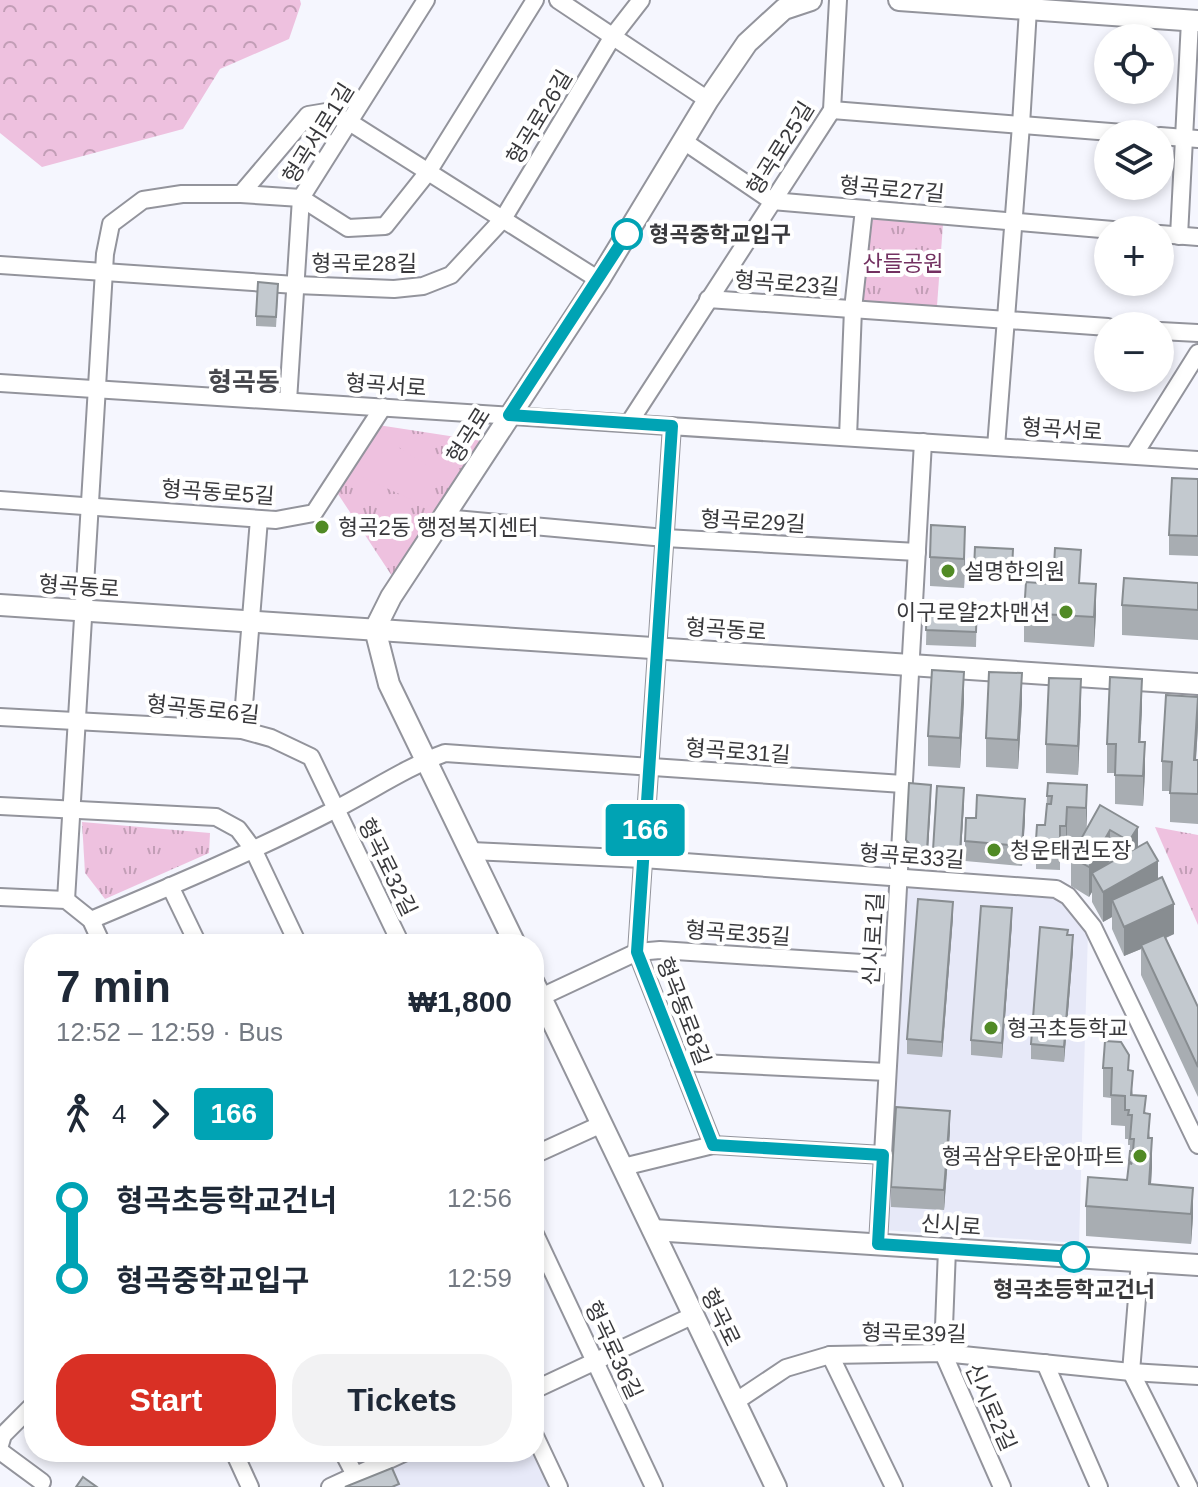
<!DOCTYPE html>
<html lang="en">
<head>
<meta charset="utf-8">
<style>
	:root { --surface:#fff; --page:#f2f2f3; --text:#1f2937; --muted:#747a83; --accent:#d93025 }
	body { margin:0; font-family:Helvetica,"Noto Sans KR",sans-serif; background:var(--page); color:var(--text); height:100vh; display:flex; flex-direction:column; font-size:30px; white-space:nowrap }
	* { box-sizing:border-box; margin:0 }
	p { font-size:26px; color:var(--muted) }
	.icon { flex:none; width:44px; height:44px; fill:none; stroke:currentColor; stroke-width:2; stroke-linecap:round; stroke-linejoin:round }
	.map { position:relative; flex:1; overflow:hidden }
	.details { position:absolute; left:24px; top:934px; width:520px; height:528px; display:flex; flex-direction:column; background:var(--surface); border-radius:32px; box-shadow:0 4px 12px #0003 }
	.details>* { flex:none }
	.badge { padding:0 16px; border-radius:6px; font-size:28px; line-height:52px }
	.buttons { position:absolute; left:1094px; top:24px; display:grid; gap:16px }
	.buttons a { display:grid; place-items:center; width:80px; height:80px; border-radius:50%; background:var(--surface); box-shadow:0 4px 12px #0003; font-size:40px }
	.map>.badge { position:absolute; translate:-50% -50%; box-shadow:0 0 0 4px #fff }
	.legs { display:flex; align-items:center; gap:12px; height:88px; padding:0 32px; font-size:26px }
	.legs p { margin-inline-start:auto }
	.overview { display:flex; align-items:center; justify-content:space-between; height:136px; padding:0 32px }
	h1 { font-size:44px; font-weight:700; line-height:60px }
	.primary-button { display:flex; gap:16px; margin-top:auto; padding:16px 32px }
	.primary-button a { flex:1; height:92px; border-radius:32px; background:var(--accent); color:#fff; font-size:32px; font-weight:700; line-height:92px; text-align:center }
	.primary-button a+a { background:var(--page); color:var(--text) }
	ul { padding:0 32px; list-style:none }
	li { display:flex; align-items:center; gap:28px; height:80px; font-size:30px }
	li i { display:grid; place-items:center; width:12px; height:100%; margin:0 10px; background:currentColor }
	li i::after { content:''; width:20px; height:20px; margin:-10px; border:6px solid; border-radius:50%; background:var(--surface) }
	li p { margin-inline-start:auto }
	li:first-child i { background:linear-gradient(#0000 50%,currentColor 0) }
	li:last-child i { background:linear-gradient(currentColor 50%,#0000 0) }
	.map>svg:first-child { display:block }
</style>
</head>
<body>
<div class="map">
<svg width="1198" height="1487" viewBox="0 0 1198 1487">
	<defs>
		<pattern id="forest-crowns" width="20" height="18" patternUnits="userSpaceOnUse" patternTransform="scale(2)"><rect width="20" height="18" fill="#eec1df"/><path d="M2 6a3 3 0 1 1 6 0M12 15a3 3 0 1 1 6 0" fill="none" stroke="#c29eb6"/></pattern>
		<pattern id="park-tufts" width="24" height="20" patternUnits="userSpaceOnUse" patternTransform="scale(2)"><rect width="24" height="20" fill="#eec1df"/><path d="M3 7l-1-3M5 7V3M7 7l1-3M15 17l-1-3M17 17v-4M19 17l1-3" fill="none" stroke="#c29eb6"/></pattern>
	</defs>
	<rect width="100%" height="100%" fill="#f5f6fe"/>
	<g fill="#e7e9f8">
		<polygon points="908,884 1050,897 1065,901 1088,932 1079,1243 882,1230"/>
		<polygon points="404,1452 534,1452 559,1487 330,1487"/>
	</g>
	<polygon fill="url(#forest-crowns)" points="0,0 300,0 301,4 289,39 220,69 183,129 42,167 0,133"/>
	<g fill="url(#park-tufts)">
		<polygon points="869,219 943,224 937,306 863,301"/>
		<polygon points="378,425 482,441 394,579 338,494"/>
		<polygon points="82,822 210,833 209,853 105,899 85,873"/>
		<polygon points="1155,827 1198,835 1198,925"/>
	</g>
	<polygon fill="#eec1df" points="376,433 434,470 417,502 353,473"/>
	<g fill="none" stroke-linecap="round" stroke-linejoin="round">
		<defs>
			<g id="minor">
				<polyline points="558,0 708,100"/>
				<polyline points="832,110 1136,134"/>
				<polyline points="1160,136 1198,139"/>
				<polyline points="685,142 772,201 1113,230"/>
				<polyline points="241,194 308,115 326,112 351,123 599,280"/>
				<polyline points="1160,234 1198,237"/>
				<polyline points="1179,236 1190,21"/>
				<polyline points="0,265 296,285 394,289 423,286 451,275 503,219 613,36 641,0"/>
				<polyline points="708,299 1108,327"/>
				<polyline points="1160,331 1198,333"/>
				<polyline points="0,383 1198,460"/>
				<polyline points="288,401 301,198 426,0"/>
				<polyline points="629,423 832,110 838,0"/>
				<polyline points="672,426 637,952 713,1145"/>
				<polyline points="848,437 853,309 864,209"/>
				<polyline points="996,447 1021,125 1028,9"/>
				<polyline points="1134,455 1198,353"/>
				<polyline points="0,500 276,520 314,513 383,407"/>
				<polyline points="444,518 665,538 917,552"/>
				<polyline points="0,717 242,730 271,738 311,757 401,944"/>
				<polyline points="242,730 259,519"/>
				<polyline points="0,806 216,817 238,829 253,849 298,944"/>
				<polyline points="471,851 643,859 1056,889 1068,896 1093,927 1198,1145"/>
				<polyline points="170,886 198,944"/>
				<polyline points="0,897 66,900 91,920 102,944"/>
				<polyline points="66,900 105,254 111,224 143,200 182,194 241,194 301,198 348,228 385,226 428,172 535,0"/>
				<path d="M91,920C174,885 257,850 336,809C373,790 407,767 445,753L903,784"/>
				<polyline points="541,997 637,952 660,950 893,965"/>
				<polyline points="680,1062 887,1072"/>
				<polyline points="534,1155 602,1124"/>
				<polyline points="623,1167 713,1145 883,1155"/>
				<polyline points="534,1232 654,1487"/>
				<polyline points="878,1244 923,442"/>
				<polyline points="947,1249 943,1353 1002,1487"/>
				<polyline points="1140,1261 1131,1372 1189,1487"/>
				<polyline points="830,1355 894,1487"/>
				<polyline points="1045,1363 1099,1487"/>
				<polyline points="534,1390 694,1315"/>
				<polyline points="735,1402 786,1368 830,1355 943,1353 1131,1372 1198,1376"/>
				<polyline points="534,1434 559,1487"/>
				<polyline points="0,1445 3,1435 34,1404"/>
				<polyline points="0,1451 42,1482"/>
				<polyline points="234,1452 250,1487"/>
				<polyline points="343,1452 355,1475"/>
				<polyline points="330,1487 406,1452"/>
			</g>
			<g id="tertiary">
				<polyline points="899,0 1198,21"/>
				<polyline points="0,605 1198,684"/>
				<polyline points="515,944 389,684 375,629 391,597 599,280 708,100 747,43 784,9 811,0"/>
				<polyline points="534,983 776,1487"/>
				<polyline points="653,1230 1198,1265"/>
			</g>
		</defs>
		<use href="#minor" stroke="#93949c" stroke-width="20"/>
		<use href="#tertiary" stroke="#93949c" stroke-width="24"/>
		<use href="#minor" stroke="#fff" stroke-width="16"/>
		<use href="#tertiary" stroke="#fff" stroke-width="20"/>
	</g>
	<g fill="#a8adb2">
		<polygon points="278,294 276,327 256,326 256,316"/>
		<polygon points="1198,479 1198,556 1169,555 1169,535"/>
		<polygon points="975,547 1013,559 1012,580 974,578"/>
		<polygon points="930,557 965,557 964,588 930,586"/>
		<polygon points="1198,583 1198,640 1122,635 1122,605"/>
		<polygon points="1053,584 1081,584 1096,614 1094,647 1024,642 1024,613"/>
		<polygon points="927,602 977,604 976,647 926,645"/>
		<polygon points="964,701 960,768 928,766 928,736"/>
		<polygon points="1022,703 1018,769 986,767 986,738"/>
		<polygon points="1142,708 1140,742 1145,772 1143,806 1115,804 1115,773 1107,773 1107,744"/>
		<polygon points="1081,709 1078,775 1046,773 1046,744"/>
		<polygon points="1198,726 1196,760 1198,760 1198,824 1170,822 1170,791 1162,791 1162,761"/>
		<polygon points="1048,783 1087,785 1086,830 1100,805 1138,847 1158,879 1174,934 1166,938 1198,1007 1198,1097 1141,975 1141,949 1124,956 1112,929 1112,917 1103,922 1092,902 1092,892 1089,897 1071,886 1071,857 1082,837 1067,837 1066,855 1060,855 1060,870 1036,869 1036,840 1045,825"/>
		<polygon points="931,800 927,865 914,864 906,855 906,840"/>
		<polygon points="964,803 960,867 933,865 933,850"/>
		<polygon points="1025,819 1022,866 965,861 965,841"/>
		<polygon points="953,917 942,1057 907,1054 907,1039"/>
		<polygon points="1012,923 1002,1058 971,1055 971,1040"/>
		<polygon points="1068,935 1073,950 1064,1062 1031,1059 1031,1044"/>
		<polygon points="1103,1068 1129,1071 1133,1095 1146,1113 1150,1138 1152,1167 1151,1184 1193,1188 1193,1217 1191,1244 1086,1236 1086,1206 1127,1180 1129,1163 1130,1145 1128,1145 1128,1139 1125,1139 1125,1126 1111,1125 1111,1098 1103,1097"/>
		<polygon points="950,1131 944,1210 891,1207 891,1187"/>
	</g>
	<g fill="#888d91">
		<polygon points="965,527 965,557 964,588 964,559"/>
		<polygon points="1096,584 1096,614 1094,647 1094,617"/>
		<polygon points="964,672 964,701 960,768 960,738"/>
		<polygon points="1022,673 1022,703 1018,769 1018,740"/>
		<polygon points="1081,679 1081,709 1078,775 1078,746"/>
		<polygon points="1142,679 1142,708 1139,771 1139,742"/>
		<polygon points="1198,697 1198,726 1194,789 1194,760"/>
		<polygon points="1145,742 1145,772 1143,806 1143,776"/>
		<polygon points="931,785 931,800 927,865 927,850"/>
		<polygon points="1087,785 1087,814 1086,838 1086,808"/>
		<polygon points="964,788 964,803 960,867 960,852"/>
		<polygon points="1025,799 1025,819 1022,866 1022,846"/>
		<polygon points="1067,807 1067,837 1066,855 1066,826"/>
		<polygon points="1138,827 1138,856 1129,871 1129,841"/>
		<polygon points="1110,830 1110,860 1098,882 1092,873 1092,892 1089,897 1089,867"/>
		<polygon points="1158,861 1158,890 1112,900 1112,917 1103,922 1103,892"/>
		<polygon points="953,902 953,917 942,1057 942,1042"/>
		<polygon points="1174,904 1174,934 1142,948 1141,945 1141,949 1124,956 1124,927"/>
		<polygon points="1012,908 1012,923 1002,1058 1002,1043"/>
		<polygon points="1073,935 1073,950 1064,1062 1064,1047"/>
		<polygon points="950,1111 950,1131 944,1210 944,1190"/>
		<polygon points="1152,1138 1152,1167 1149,1214 1149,1184"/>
		<polygon points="1193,1188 1193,1217 1191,1244 1191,1214"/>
	</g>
	<g fill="#c3c9cf" stroke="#888d91" stroke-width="2">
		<polygon points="258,282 278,284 276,317 256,316"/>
		<polygon points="1172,478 1198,479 1198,536 1169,535"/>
		<polygon points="931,525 965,527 964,559 930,557"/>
		<polygon points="975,547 1013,549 1012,570 974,568"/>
		<polygon points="1055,548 1081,550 1079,583 1096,584 1094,617 1024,613 1026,582 1053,584"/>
		<polygon points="1124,578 1198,583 1198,610 1122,605"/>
		<polygon points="927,602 977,604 976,632 926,630"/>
		<polygon points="932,670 964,672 960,738 928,736"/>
		<polygon points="989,672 1022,673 1018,740 986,738"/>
		<polygon points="1110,677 1142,679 1139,742 1145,742 1143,776 1115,775 1116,744 1107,744"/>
		<polygon points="1049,678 1081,679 1078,746 1046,744"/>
		<polygon points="1166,695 1198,697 1194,760 1198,760 1198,794 1170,793 1172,762 1162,761"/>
		<polygon points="909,783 931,785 927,850 914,849 906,840"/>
		<polygon points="1048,783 1087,785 1086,808 1067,807 1066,826 1060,826 1060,841 1036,840 1037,825 1045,825 1047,804 1051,804 1052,796 1047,796"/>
		<polygon points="937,786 964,788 960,852 933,850"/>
		<polygon points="977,795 1025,799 1022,846 965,841 966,818 976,818"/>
		<polygon points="1100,805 1138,827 1129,841 1110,830 1089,867 1071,857"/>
		<polygon points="1147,842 1158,861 1103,892 1092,873"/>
		<polygon points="1162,877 1174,904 1124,927 1112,900"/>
		<polygon points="918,899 953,902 942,1042 907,1039"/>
		<polygon points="981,906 1012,908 1002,1043 971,1040"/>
		<polygon points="1040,927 1068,930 1067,935 1073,935 1064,1047 1031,1044"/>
		<polygon points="1164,935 1198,1007 1198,1067 1141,945"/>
		<polygon points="1105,1041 1121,1042 1129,1055 1128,1070 1133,1071 1131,1095 1146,1096 1144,1113 1150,1114 1148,1138 1152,1138 1149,1184 1193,1188 1191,1214 1086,1206 1088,1177 1127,1180 1129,1163 1132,1164 1129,1161 1130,1151 1133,1151 1134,1139 1130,1139 1132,1115 1128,1115 1129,1110 1125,1110 1125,1096 1111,1095 1112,1068 1103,1068"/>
		<polygon points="896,1107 950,1111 944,1190 891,1187"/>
		<polygon points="392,1468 399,1484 392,1487 345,1487"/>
		<polygon points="83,1477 97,1487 76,1487"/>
	</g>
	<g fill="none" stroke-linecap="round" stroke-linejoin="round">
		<defs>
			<polyline id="line-1" points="627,234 509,415 672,426 637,952 713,1145 883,1155 878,1244 1074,1257"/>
		</defs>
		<use href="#line-1" stroke="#fff" stroke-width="18"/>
		<use href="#line-1" stroke="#00a3b4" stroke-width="12"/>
	</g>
	<g fill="#fff" stroke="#00a3b4" stroke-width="4">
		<circle cx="627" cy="234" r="14"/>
		<circle cx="1074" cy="1257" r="14"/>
	</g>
	<g fill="#518a25" stroke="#fff" stroke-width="3">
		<circle cx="322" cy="527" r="8"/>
		<circle cx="948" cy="571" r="8"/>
		<circle cx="1066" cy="612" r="8"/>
		<circle cx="994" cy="850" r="8"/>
		<circle cx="991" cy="1028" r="8"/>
		<circle cx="1140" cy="1156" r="8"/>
	</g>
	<g text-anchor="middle" stroke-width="8" stroke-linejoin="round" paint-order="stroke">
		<g font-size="22" fill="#39393c" stroke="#fff">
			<text transform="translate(539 117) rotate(-59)" y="8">형곡로26길</text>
			<text transform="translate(318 133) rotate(-58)" y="8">형곡서로1길</text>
			<text transform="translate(780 148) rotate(-58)" y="8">형곡로25길</text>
			<text transform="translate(892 189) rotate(5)" y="8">형곡로27길</text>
			<text x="364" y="271">형곡로28길</text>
			<text transform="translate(787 283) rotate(4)" y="8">형곡로23길</text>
			<text transform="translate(386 385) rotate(4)" y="8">형곡서로</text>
			<text transform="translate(1062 429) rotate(4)" y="8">형곡서로</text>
			<text transform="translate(468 435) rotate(-58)" y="8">형곡로</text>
			<text transform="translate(218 492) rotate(4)" y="8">형곡동로5길</text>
			<text transform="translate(753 521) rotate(3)" y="8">형곡로29길</text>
			<text transform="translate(79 586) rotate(4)" y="8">형곡동로</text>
			<text transform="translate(726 629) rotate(4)" y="8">형곡동로</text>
			<text transform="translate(203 709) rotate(6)" y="8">형곡동로6길</text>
			<text transform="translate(738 751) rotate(4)" y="8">형곡로31길</text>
			<text transform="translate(912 856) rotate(4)" y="8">형곡로33길</text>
			<text transform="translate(388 867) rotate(64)" y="8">형곡로32길</text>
			<text transform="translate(738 933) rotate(4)" y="8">형곡로35길</text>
			<text transform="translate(873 939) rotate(-87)" y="8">신시로1길</text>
			<text transform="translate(684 1011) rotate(69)" y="8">형곡동로8길</text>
			<text transform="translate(951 1225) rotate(4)" y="8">신시로</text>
			<text transform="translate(721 1317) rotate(64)" y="8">형곡로</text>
			<text transform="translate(914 1333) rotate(1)" y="8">형곡로39길</text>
			<text transform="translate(614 1350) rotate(65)" y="8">형곡로36길</text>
			<text transform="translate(991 1407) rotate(66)" y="8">신시로2길</text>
		</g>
		<g font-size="22" font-weight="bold" fill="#39393c" stroke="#fff" text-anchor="start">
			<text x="649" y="242">형곡중학교입구</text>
			<text x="1074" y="1297" text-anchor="middle">형곡초등학교건너</text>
		</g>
		<g font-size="22" fill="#733161" stroke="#fff">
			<text x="903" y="271">산들공원</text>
		</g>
		<g font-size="22" fill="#39393c" stroke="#fff" text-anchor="start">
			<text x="338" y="535">형곡2동 행정복지센터</text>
			<text x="964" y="579">설명한의원</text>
			<text x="1050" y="620" text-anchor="end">이구로얄2차맨션</text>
			<text x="1010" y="858">청운태권도장</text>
			<text x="1007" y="1036">형곡초등학교</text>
			<text x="1124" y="1164" text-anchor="end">형곡삼우타운아파트</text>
		</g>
		<g font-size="26" font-weight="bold" fill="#46474d" stroke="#fff">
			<text x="244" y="391">형곡동</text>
		</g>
	</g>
</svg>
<div class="buttons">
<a><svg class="icon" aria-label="locate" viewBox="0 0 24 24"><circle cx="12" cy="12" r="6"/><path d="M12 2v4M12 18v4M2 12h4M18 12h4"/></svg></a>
<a><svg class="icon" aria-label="layers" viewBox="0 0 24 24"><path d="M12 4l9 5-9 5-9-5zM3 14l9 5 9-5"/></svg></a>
<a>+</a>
<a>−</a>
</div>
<b class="badge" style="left:645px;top:830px;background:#00a3b4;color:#fff">166</b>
<section class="details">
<div class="overview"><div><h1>7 min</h1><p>12:52 – 12:59 · Bus</p></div><b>₩1,800</b></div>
<div class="legs"><svg class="icon" aria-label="walk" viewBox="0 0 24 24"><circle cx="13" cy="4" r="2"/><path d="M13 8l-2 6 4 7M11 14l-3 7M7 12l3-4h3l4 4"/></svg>4<svg class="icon" aria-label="forward" viewBox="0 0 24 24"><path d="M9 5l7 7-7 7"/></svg><b class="badge" style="background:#00a3b4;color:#fff">166</b></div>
<ul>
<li><i style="color:#00a3b4"></i><b>형곡초등학교건너</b><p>12:56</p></li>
<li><i style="color:#00a3b4"></i><b>형곡중학교입구</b><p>12:59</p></li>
</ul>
<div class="primary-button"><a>Start</a><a>Tickets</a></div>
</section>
</div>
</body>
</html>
